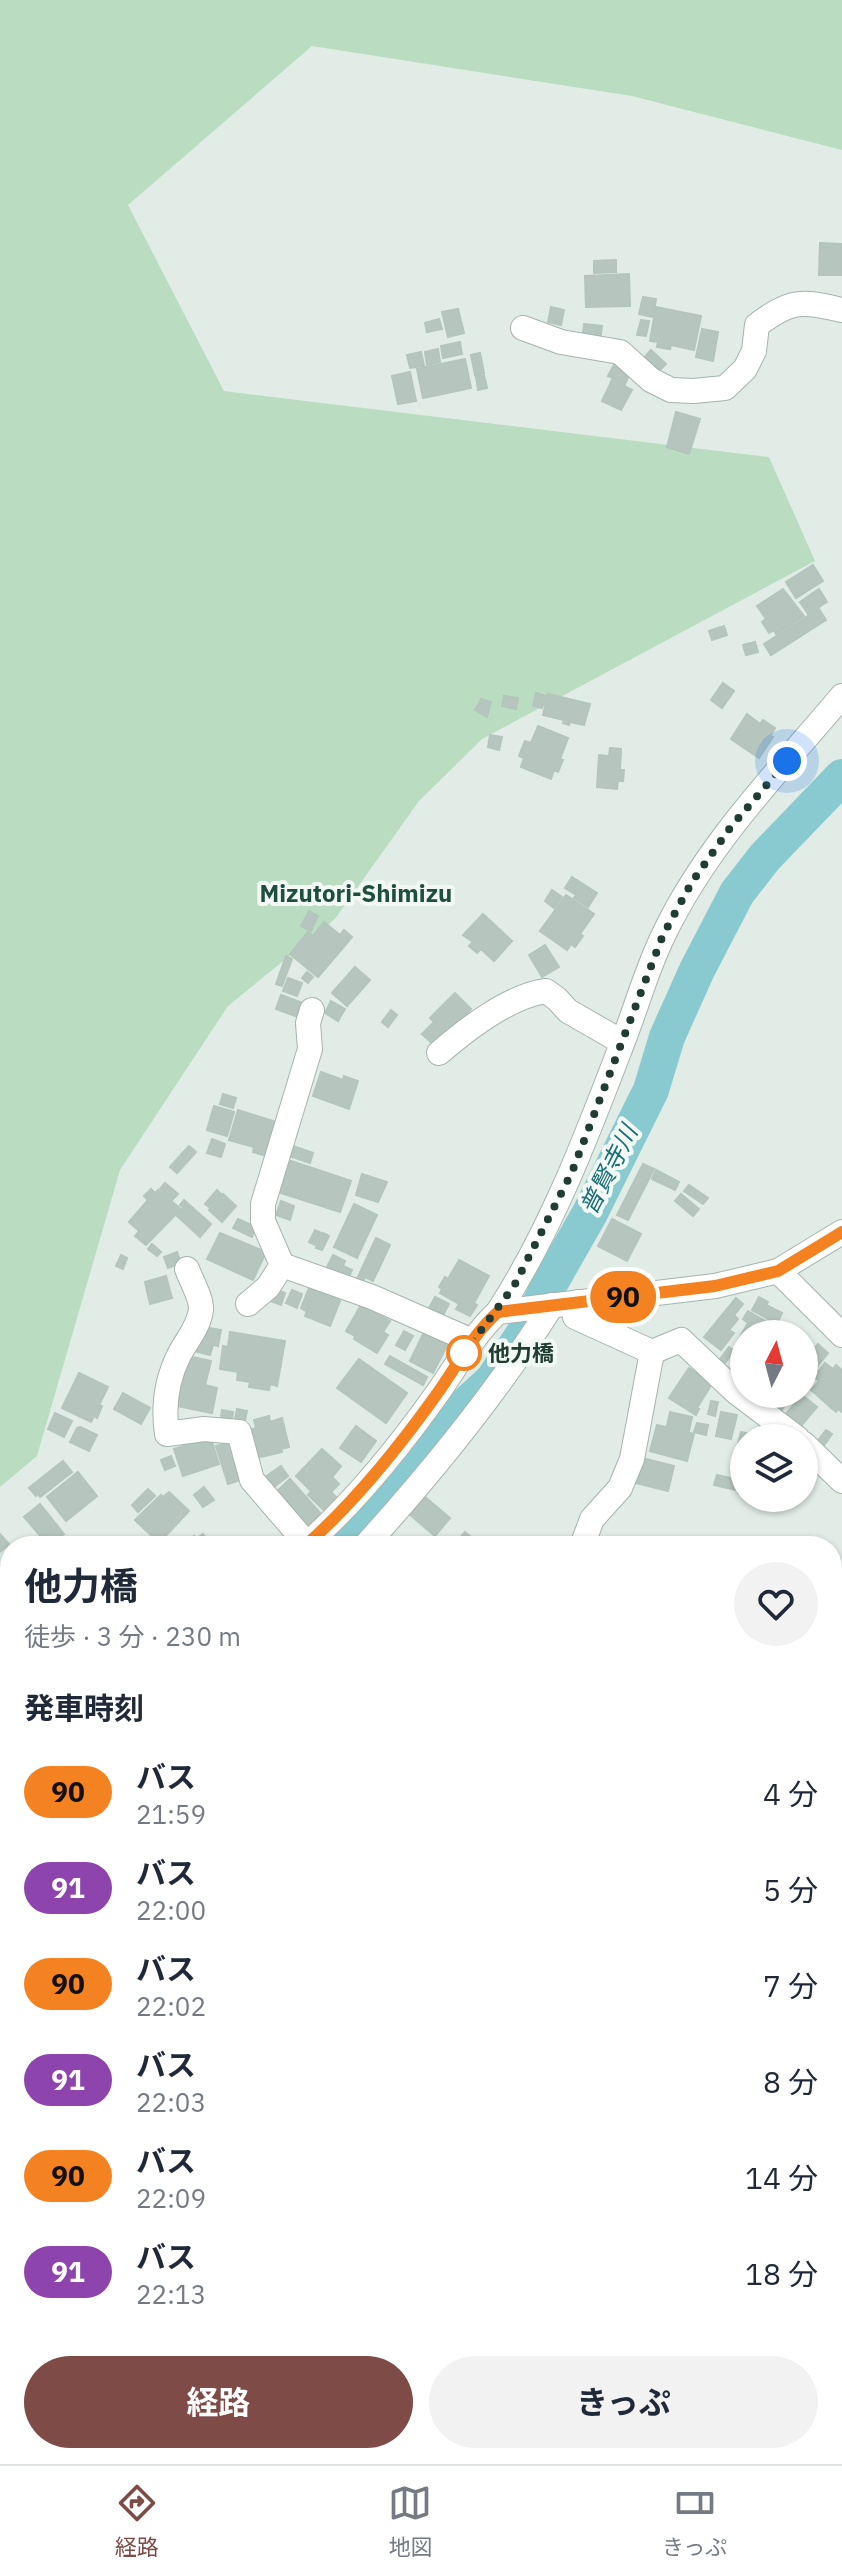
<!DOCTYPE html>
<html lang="ja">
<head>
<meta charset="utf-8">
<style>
	:root { --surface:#fff; --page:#f2f2f3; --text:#1f2937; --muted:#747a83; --line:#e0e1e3; --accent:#7e4b46 }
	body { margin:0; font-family:"IBM Plex Sans","Noto Sans JP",sans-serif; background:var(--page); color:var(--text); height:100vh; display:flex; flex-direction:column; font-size:30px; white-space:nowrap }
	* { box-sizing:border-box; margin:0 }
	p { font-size:26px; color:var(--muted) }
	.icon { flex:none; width:44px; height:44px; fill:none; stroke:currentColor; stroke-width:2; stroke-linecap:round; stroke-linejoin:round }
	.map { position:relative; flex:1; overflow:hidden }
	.drawer { position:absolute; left:0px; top:1536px; width:842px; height:928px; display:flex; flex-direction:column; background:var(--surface); border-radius:32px 32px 0 0; box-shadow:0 2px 6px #0004 }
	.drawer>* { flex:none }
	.badge { padding:0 16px; border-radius:26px; font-size:28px; line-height:52px }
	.needle { width:52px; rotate:6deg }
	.controls { position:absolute; left:730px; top:1320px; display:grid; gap:16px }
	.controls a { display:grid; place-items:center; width:88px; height:88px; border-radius:50%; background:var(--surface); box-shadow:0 2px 6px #0004; font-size:40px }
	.you { position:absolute; width:40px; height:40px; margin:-20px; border:6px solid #fff; border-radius:50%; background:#1a73e8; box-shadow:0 0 0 12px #1a73e833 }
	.map>.badge { position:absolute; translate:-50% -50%; box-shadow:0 0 0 4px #fff }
	h2 { padding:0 24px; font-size:30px; line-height:72px }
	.round { display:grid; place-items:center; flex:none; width:84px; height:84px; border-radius:42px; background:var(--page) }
	.head { display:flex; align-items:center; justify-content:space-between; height:136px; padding:0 24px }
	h1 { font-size:38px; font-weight:700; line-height:60px }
	.action { display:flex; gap:16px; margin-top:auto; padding:16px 24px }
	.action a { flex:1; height:92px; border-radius:48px; background:var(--accent); color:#fff; font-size:32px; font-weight:700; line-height:92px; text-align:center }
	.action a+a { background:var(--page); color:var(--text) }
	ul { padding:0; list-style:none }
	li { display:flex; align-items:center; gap:24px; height:96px; padding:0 24px }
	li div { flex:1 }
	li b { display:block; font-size:30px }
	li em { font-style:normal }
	li .badge { min-width:88px; font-weight:700; text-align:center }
	.tabs { display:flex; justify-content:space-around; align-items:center; height:112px; border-top:2px solid var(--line); background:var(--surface); font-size:22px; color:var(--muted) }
	.tabs a { display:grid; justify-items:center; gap:4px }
	.tabs .on { color:var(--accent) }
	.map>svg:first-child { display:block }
</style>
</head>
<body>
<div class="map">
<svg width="842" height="2464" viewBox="0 0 842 2464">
	<rect width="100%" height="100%" fill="#e1ece6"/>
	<g fill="#baddc1">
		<polygon points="0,0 842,0 842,150 632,96 312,46 128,205 224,391 769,457 815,561 482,739 419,801 335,919 228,1006 120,1170 37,1456 0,1487"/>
		<polygon points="842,2257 842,2464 766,2464 767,2454 832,2454 832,2272"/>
	</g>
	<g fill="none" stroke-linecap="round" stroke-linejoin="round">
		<g stroke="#89cad1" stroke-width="36">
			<polyline points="347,1546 466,1405 493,1380 531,1323 549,1285 590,1213 651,1090 667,1037 697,970 737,893 765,857 842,777"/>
			<polyline points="0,1880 10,1864"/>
		</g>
	</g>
	<g fill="#b6c6bf" stroke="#b3c5bd" stroke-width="2">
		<polygon points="820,243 842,244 842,275 819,275"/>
		<polygon points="616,260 616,272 594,273 594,261"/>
		<polygon points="629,274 630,306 586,307 585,276"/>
		<polygon points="643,297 656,299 653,317 639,314"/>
		<polygon points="551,307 564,310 561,325 548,322"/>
		<polygon points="656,307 701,316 694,350 671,345 670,349 657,347 658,342 650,341"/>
		<polygon points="458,309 464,333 448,337 442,312"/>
		<polygon points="439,319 442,329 427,332 425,323"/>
		<polygon points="641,320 649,321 646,336 637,335"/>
		<polygon points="584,324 602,326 600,343 582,341"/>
		<polygon points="702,329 718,332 713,361 696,357"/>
		<polygon points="460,342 462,354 443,358 441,346"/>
		<polygon points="438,349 440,362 427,365 425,352"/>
		<polygon points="651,350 666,364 658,372 643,359"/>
		<polygon points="421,352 424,366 410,368 407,355"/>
		<polygon points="480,353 484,373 475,375 471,355"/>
		<polygon points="465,359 471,388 423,398 417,369"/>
		<polygon points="615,363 631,371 624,386 632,390 621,410 602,401 613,378 608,376"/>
		<polygon points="410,372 416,401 398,404 392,376"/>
		<polygon points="484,375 487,388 478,390 476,376"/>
		<polygon points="676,412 700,419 689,454 667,447"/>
		<polygon points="813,565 823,581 796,598 786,582"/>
		<polygon points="783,589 804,616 776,634 774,630 769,633 762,622 766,619 757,606"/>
		<polygon points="819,589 827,602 808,614 800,602"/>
		<polygon points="819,609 826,620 771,655 764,644"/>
		<polygon points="724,626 727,635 712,640 709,631"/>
		<polygon points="755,642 758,652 746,655 743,645"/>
		<polygon points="723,683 734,691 722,708 711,700"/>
		<polygon points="536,693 546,696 542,708 533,706"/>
		<polygon points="548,694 590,704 584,725 570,722 569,725 563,723 564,720 543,715"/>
		<polygon points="504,696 518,698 516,709 502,706"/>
		<polygon points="481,699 491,702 487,717 475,710"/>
		<polygon points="747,714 760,724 763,720 775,728 770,736 773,737 759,758 731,739"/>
		<polygon points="538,726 568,738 560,759 563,760 558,772 554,770 551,779 521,767 524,758 519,756 525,741 531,743"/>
		<polygon points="490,735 502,737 499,750 488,747"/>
		<polygon points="610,748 621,749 620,770 624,770 623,781 618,781 617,789 597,787 599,755 609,756"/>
		<polygon points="572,877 597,893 588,907 574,898 576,895 565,888"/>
		<polygon points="552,890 562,897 554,908 545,901"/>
		<polygon points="566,895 594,914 580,934 583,936 575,947 571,944 567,950 540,931"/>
		<polygon points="309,911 318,916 311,931 301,926"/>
		<polygon points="483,914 512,941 494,961 481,949 477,953 469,946 473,942 463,935"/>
		<polygon points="324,922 340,935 344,930 352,937 318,977 290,954 308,932 313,936"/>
		<polygon points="545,945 559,967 542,977 529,955"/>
		<polygon points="286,956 292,959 282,986 276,984"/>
		<polygon points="355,967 370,980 347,1006 332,993"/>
		<polygon points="307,972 313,977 308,983 302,978"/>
		<polygon points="288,978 302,983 297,996 283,991"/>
		<polygon points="455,993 471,1009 447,1034 430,1018"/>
		<polygon points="281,995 303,1003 298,1017 276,1009"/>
		<polygon points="331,1001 345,1009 338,1021 325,1013"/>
		<polygon points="391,1010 397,1015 388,1027 382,1022"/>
		<polygon points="433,1023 448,1038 437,1048 422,1034"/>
		<polygon points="321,1072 343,1080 344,1076 358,1081 349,1109 313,1096"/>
		<polygon points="223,1094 236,1098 233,1108 220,1104"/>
		<polygon points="214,1106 234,1112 227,1136 207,1130"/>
		<polygon points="238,1110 276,1122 266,1156 253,1152 254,1147 229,1140"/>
		<polygon points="212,1139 225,1144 221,1157 207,1153"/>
		<polygon points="189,1146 196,1152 177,1173 170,1167"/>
		<polygon points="293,1146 313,1153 310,1163 289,1156"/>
		<polygon points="288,1160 351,1181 340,1212 278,1192"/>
		<polygon points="643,1164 654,1169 628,1220 617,1215"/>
		<polygon points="656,1170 679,1182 675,1190 652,1179"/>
		<polygon points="362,1174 387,1182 378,1202 356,1195"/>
		<polygon points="165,1183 178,1194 172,1200 160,1189"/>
		<polygon points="689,1185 708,1198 703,1204 684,1191"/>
		<polygon points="151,1189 155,1193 158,1190 181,1209 146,1245 135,1236 139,1231 129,1222 148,1200 144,1196"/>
		<polygon points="217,1190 221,1194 209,1207 205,1204"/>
		<polygon points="223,1194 236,1206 222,1222 209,1210"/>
		<polygon points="681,1194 699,1209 693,1216 675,1201"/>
		<polygon points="184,1200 211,1224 200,1237 177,1216 184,1208 180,1205"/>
		<polygon points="281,1201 294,1206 290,1220 276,1215"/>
		<polygon points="354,1204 377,1215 357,1258 334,1247"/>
		<polygon points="238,1219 256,1227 252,1237 233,1228"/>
		<polygon points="612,1219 641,1234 627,1261 598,1246"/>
		<polygon points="315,1230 321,1233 315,1245 309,1242"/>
		<polygon points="220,1233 266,1252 253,1280 207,1259"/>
		<polygon points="323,1233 329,1236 322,1250 316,1248"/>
		<polygon points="376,1238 390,1245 373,1281 365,1277 363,1282 357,1279"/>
		<polygon points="152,1244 161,1252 157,1256 148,1249"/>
		<polygon points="177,1252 181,1263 168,1268 164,1257"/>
		<polygon points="121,1255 127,1258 123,1269 116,1266"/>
		<polygon points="333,1255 345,1261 343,1266 352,1270 347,1282 325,1271"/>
		<polygon points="459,1260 489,1276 474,1303 477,1305 470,1316 456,1309 459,1304 440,1293 442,1289 439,1287 445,1277 448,1279"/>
		<polygon points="166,1276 172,1298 150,1304 145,1282"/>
		<polygon points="272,1288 285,1293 281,1305 268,1300"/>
		<polygon points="309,1288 315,1290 306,1311 301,1308"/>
		<polygon points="317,1288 340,1301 330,1326 305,1316"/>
		<polygon points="292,1290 302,1294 297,1308 286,1303"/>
		<polygon points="435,1297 449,1304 442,1317 428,1310"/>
		<polygon points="759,1297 768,1302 766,1305 782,1313 777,1324 752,1310"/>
		<polygon points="736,1298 743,1304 734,1315 738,1319 729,1330 734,1333 721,1350 704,1337"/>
		<polygon points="361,1305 390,1321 383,1332 388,1335 377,1353 354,1339 355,1336 346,1331"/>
		<polygon points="748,1311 787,1334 744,1334 744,1346 737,1342 748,1323 743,1319"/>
		<polygon points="204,1327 221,1330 218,1346 213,1345 210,1355 194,1351"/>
		<polygon points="425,1330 449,1342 433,1373 410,1361"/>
		<polygon points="404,1331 413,1336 405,1350 396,1345"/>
		<polygon points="230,1332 285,1341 277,1386 270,1384 269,1390 249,1387 250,1382 237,1380 238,1372 220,1369 223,1346 228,1347"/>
		<polygon points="818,1344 828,1353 815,1369 805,1360"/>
		<polygon points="729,1347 734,1351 725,1363 720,1359"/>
		<polygon points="390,1356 427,1377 423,1385 385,1364"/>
		<polygon points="192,1357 211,1361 205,1385 217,1388 212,1413 172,1405 178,1377 183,1378"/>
		<polygon points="359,1359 407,1393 386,1423 337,1388"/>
		<polygon points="825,1363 833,1369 836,1365 842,1370 842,1412 838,1409 836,1412 811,1390 819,1381 814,1377"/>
		<polygon points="689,1368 709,1381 707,1384 710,1387 697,1408 699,1409 696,1415 669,1398"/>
		<polygon points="79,1373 108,1387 99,1405 102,1406 97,1418 94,1416 91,1422 62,1408"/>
		<polygon points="123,1393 150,1408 141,1424 114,1409"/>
		<polygon points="752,1394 770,1394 785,1405 779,1414"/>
		<polygon points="802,1395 817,1407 800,1427 785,1415"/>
		<polygon points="711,1401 718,1402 715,1416 708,1414"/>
		<polygon points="237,1409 247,1411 245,1421 235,1419"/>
		<polygon points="222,1410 233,1412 232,1419 221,1417"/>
		<polygon points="670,1412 692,1417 689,1431 667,1426"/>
		<polygon points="721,1412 737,1415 731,1439 716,1436"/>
		<polygon points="55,1413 72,1421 64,1437 48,1429"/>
		<polygon points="269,1416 270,1422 282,1418 289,1447 281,1449 282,1452 256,1458 249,1430 256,1428 254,1420"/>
		<polygon points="697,1423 708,1425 706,1435 694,1432"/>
		<polygon points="657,1425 694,1434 687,1461 650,1451"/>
		<polygon points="356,1426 376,1441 361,1462 340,1448"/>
		<polygon points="80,1427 97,1435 89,1451 70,1442 77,1428"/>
		<polygon points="826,1430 832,1434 822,1448 816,1443"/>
		<polygon points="741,1432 751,1434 750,1438 744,1438 744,1445 738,1444"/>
		<polygon points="200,1436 202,1441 211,1439 219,1464 183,1476 174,1449 190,1444 189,1439"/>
		<polygon points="231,1442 243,1479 228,1484 216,1446"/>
		<polygon points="322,1449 341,1466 332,1477 339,1484 331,1492 338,1499 326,1512 308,1495 311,1491 296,1476"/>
		<polygon points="171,1456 175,1466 165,1470 161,1460"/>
		<polygon points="642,1458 674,1466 668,1491 636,1483"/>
		<polygon points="63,1461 72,1472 40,1497 38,1494 36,1496 29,1488"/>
		<polygon points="281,1466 288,1476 269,1491 261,1480"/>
		<polygon points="78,1472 97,1496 66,1521 47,1497"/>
		<polygon points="744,1473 744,1495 738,1493"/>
		<polygon points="717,1475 739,1480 736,1490 714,1485"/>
		<polygon points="290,1479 322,1515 306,1527 275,1493"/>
		<polygon points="204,1487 214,1500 203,1507 194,1495"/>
		<polygon points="148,1489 155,1496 138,1512 132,1505"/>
		<polygon points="169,1492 189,1511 159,1543 135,1520 161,1495 163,1497"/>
		<polygon points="424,1496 450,1518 435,1536 409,1514"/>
		<polygon points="40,1504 64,1534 49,1546 24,1517"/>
		<polygon points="465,1532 482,1546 453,1546"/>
		<polygon points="0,1534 9,1544 0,1552"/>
		<polygon points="203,1534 209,1542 215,1546 193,1546 189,1540 194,1536 196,1539"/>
		<polygon points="0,1600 6,1601 5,1618 0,1617"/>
		<polygon points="0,1629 10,1631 10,1668 0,1666"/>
		<polygon points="10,1725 10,1753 0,1744 0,1736"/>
		<polygon points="0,2279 10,2286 10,2363 0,2356"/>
		<polygon points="246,2454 262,2454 267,2464 241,2464 249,2460"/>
	</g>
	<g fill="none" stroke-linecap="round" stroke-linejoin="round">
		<defs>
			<g id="minor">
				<path d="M523,328L561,342L620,352L651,380L671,390L693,391L725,388L745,369L754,351L757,325C791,300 801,300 842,310"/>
				<polyline points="312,1010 308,1023 310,1049 263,1204 263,1221 282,1265 372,1297 472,1341"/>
				<path d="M439,1053C467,1029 509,996 546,991L557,999L568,1011L622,1042"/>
				<path d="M187,1269C191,1280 202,1299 201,1310C199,1327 186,1341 179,1355C166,1381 163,1407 167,1434L204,1429L239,1432L252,1480L307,1544"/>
				<polyline points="778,1271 842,1335"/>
				<polyline points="578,1302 575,1317 652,1352 681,1340 736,1392 797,1438"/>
				<polyline points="248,1304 268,1287 282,1265"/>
				<path d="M498,1312C553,1227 589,1130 625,1036C638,1002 648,966 664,934C707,844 778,772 842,696"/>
				<polyline points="804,1444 842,1481"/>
				<path d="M305,1546C355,1502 400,1446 439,1391C458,1364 473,1335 498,1312L715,1286L778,1271L842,1232"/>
				<path d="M365,1546C433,1471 498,1391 552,1305"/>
				<polyline points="582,1546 592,1519 620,1488 632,1459 652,1352"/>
				<polyline points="0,1699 10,1701"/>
				<polyline points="0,1797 10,1788"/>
				<polyline points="0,1923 10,1902"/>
				<polyline points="0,2230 10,2237"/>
				<polyline points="388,2454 410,2464"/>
			</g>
			<g id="major">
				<polyline points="0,1897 10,1898"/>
				<polyline points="832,2108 842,2113"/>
				<polyline points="832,2241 842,2224"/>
				<polyline points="751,2464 752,2454"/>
			</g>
		</defs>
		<use href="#minor" stroke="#a4b4ad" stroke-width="26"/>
		<use href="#major" stroke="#c1c8c6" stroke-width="26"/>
		<use href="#minor" stroke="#fff" stroke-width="24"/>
		<use href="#major" stroke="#65a18e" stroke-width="24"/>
	</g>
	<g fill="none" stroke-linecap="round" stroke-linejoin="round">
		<defs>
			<path id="line" d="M305,1546C355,1502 400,1446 439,1391C458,1364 473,1334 498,1312L715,1286L778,1271L842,1232"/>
		</defs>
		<use href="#line" stroke="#fff" stroke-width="18"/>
		<use href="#line" stroke="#f58220" stroke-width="12"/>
		<polyline stroke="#213c33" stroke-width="8" stroke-dasharray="0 14.4" points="464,1353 514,1286 572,1172 663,935 692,882 730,828 787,761"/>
	</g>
	<circle fill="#fff" stroke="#f58220" stroke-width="4" cx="464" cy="1353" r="16"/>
	<g text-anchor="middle" stroke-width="8" stroke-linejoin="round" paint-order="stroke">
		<g font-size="22" font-weight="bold" fill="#213c33" stroke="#f2f8f4" text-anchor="start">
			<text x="488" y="1361">他力橋</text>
		</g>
		<g font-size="24" font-weight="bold" fill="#1d4e3f" stroke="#f2f8f4">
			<text x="356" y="902">Mizutori-Shimizu</text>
		</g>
		<g font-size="24" font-style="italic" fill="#1b6f78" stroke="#f2f8f4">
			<text transform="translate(609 1170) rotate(-63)" y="8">普賢寺川</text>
		</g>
	</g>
</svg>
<div class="controls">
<a><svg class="needle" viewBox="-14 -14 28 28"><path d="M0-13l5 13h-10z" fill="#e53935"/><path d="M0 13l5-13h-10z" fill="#747a83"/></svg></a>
<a><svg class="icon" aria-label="layers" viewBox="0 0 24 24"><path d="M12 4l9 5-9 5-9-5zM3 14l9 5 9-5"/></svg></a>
</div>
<div class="you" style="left:787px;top:761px"></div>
<b class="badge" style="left:623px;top:1297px;background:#f58220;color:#111">90</b>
<section class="drawer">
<div class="head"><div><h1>他力橋</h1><p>徒歩 · 3 分 · 230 m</p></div><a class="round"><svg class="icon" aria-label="heart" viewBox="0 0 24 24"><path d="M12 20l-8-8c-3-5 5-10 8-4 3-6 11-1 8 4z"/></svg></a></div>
<h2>発車時刻</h2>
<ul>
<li><span class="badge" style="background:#f58220;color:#111">90</span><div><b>バス</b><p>21:59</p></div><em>4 分</em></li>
<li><span class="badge" style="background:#8e44ad;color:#fff">91</span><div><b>バス</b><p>22:00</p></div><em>5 分</em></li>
<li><span class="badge" style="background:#f58220;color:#111">90</span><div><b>バス</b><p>22:02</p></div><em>7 分</em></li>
<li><span class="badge" style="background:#8e44ad;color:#fff">91</span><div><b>バス</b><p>22:03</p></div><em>8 分</em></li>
<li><span class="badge" style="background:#f58220;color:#111">90</span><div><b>バス</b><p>22:09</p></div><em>14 分</em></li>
<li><span class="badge" style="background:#8e44ad;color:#fff">91</span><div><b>バス</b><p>22:13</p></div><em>18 分</em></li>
</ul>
<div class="action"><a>経路</a><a>きっぷ</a></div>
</section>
</div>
<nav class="tabs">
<a class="on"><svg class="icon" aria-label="directions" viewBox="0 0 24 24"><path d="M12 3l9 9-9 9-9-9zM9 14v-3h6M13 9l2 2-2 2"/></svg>経路</a>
<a><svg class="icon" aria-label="map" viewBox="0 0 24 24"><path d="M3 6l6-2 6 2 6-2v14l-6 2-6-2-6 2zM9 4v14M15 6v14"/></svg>地図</a>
<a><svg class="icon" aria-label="tickets" viewBox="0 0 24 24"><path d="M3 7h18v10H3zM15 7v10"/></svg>きっぷ</a>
</nav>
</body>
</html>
